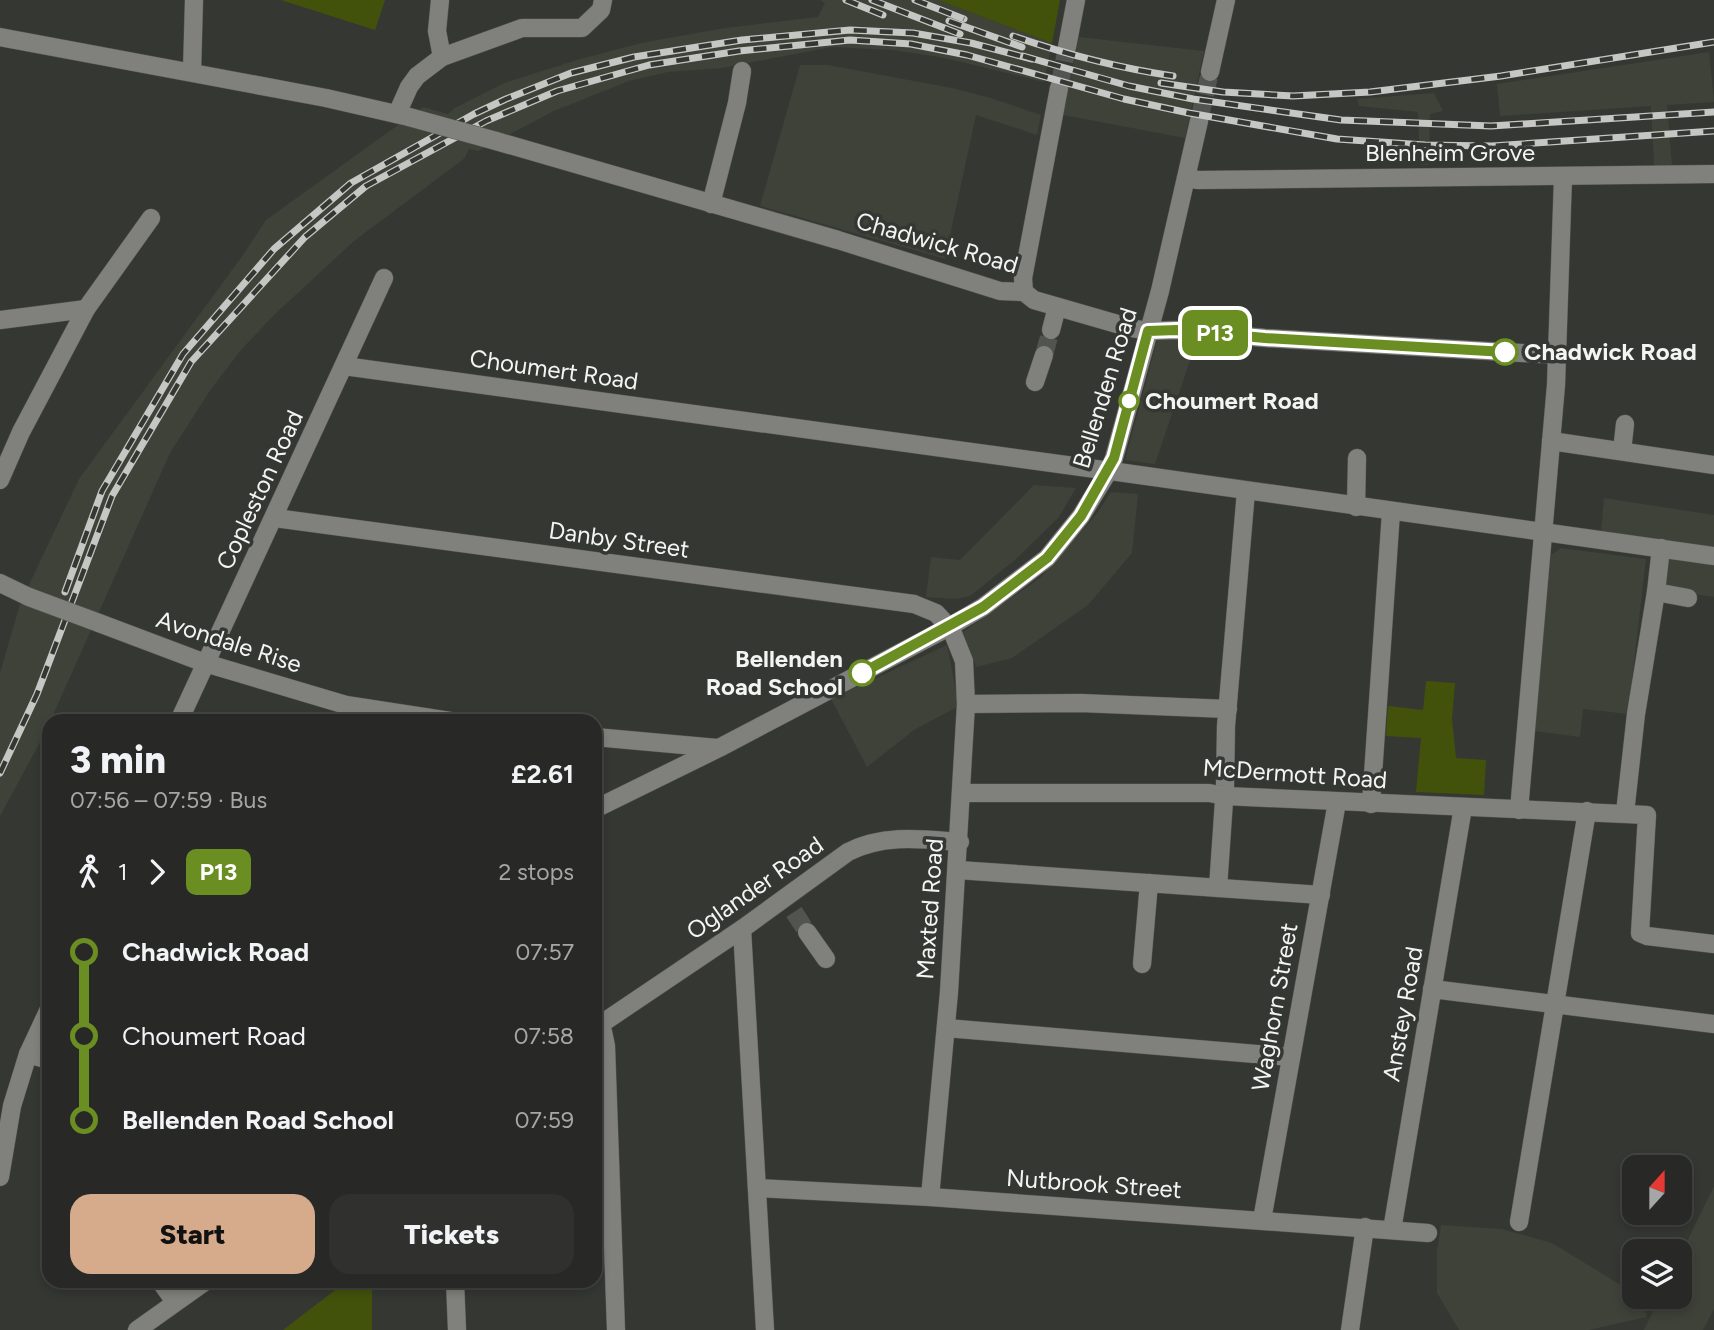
<!DOCTYPE html>
<html lang="en">
<head>
<meta charset="utf-8">
<style>
	:root { --surface:#282926; --page:#30312e; --text:#f1f3f6; --muted:#a5a6a7; --line:#444543; --accent:#d6ab8b }
	body { margin:0; font-family:Figtree,sans-serif; background:var(--page); color:var(--text); height:100vh; display:flex; flex-direction:column; font-size:26px; white-space:nowrap }
	* { box-sizing:border-box; margin:0 }
	p { font-size:23px; color:var(--muted) }
	.icon { flex:none; width:38px; height:38px; fill:none; stroke:currentColor; stroke-width:2; stroke-linecap:round; stroke-linejoin:round }
	.map { position:relative; flex:1; overflow:hidden }
	.drawer { position:absolute; left:42px; top:714px; width:560px; height:574px; display:flex; flex-direction:column; background:var(--surface); border-radius:21px; box-shadow:0 4px 10px #0003,0 0 0 2px var(--line) }
	.drawer>* { flex:none }
	.badge { padding:0 14px; border-radius:10px; font-size:24px; line-height:46px }
	.needle { width:46px; rotate:21deg }
	.controls { position:absolute; left:1622px; top:1155px; display:grid; gap:14px }
	.controls a { display:grid; place-items:center; width:70px; height:70px; border-radius:14px; background:var(--surface); box-shadow:0 4px 10px #0003,0 0 0 2px var(--line); font-size:35px }
	.map>.badge { position:absolute; translate:-50% -50%; box-shadow:0 0 0 4px #fff }
	.legs { display:flex; align-items:center; gap:10px; height:77px; padding:0 28px; font-size:23px }
	.legs p { margin-inline-start:auto }
	.summary { display:flex; align-items:center; justify-content:space-between; height:119px; padding:0 28px }
	h1 { font-size:38px; font-weight:800; line-height:52px }
	.cta { display:flex; gap:14px; margin-top:auto; padding:14px 28px }
	.cta a { flex:1; height:80px; border-radius:21px; background:var(--accent); color:#111; font-size:28px; font-weight:800; line-height:80px; text-align:center }
	.cta a+a { background:var(--page); color:var(--text) }
	ul { padding:0 28px; list-style:none }
	li { display:flex; align-items:center; gap:24px; height:84px; font-size:26px }
	li i { display:grid; place-items:center; width:10px; height:100%; margin:0 9px; background:currentColor }
	li i::after { content:''; width:18px; height:18px; margin:-9px; border:5px solid; border-radius:50%; background:var(--surface) }
	li p { margin-inline-start:auto }
	li:first-child i { background:linear-gradient(#0000 50%,currentColor 0) }
	li:last-child i { background:linear-gradient(currentColor 50%,#0000 0) }
	.map>svg:first-child { display:block }
</style>
</head>
<body>
<div class="map">
<svg width="1714" height="1330" viewBox="0 0 1714 1330">
	<rect width="100%" height="100%" fill="#353733"/>
	<g fill="#3f4238">
		<polygon points="820,0 938,0 1052,43 1044,82 945,58 893,50 832,47 722,68 668,72 629,81 554,111 478,151 469,149 465,158 354,241 274,315 241,350 211,389 170,453 45,733 0,816 0,673 20,604 79,479 243,255 266,220 423,107 448,114 455,108 504,83 577,60 641,43 725,28 818,17 825,3"/>
		<polygon points="1079,37 1204,51 1185,138 1063,115"/>
		<polygon points="1709,52 1714,102 1667,105 1672,165 1654,165 1651,106 1500,116 1497,84"/>
		<polygon points="800,65 828,65 952,88 991,98 1041,115 1037,135 976,115 945,259 760,206"/>
		<polygon points="1434,93 1443,111 1430,114 1429,165 1420,165 1418,112 1359,106 1357,99"/>
		<polygon points="1158,337 1198,337 1155,464 1125,460"/>
		<polygon points="1034,485 1076,488 1059,517 1015,560 970,596 956,599 926,597 931,557 960,560"/>
		<polygon points="1111,492 1138,494 1132,553 1088,605 1012,658 976,667 963,632 1041,577 1095,516"/>
		<polygon points="1604,498 1714,515 1714,597 1662,590 1669,542 1601,533"/>
		<polygon points="1561,548 1646,559 1628,714 1583,709 1580,737 1534,731 1551,555"/>
		<polygon points="947,645 959,706 914,730 867,767 831,699"/>
		<polygon points="1714,1186 1714,1309 1703,1330 1644,1330 1660,1297 1680,1297 1680,1256"/>
		<polygon points="1441,1225 1502,1229 1552,1243 1634,1293 1634,1297 1642,1298 1647,1317 1588,1330 1459,1330 1437,1293 1437,1251"/>
	</g>
	<g fill="#43520b">
		<polygon points="281,0 385,0 375,30"/>
		<polygon points="938,0 1060,0 1052,43"/>
		<polygon points="1426,681 1455,683 1452,719 1456,758 1486,760 1484,795 1416,792 1421,738 1386,736 1388,706 1423,710"/>
		<polygon points="347,1281 372,1281 372,1330 283,1330"/>
	</g>
	<g fill="none" stroke-linecap="round" stroke-linejoin="round">
		<g stroke="#525450" stroke-width="18" stroke-dasharray="18 9" stroke-linecap="butt">
			<polyline points="1059,88 1067,47"/>
			<polyline points="1199,121 1210,72"/>
			<polyline points="1044,355 1051,330"/>
			<polyline points="794,912 807,932"/>
		</g>
		<defs>
			<g id="minor">
				<polyline points="440,0 437,31 442,57"/>
				<polyline points="0,37 326,98 409,117"/>
				<polyline points="1067,47 1076,0"/>
				<polyline points="192,72 194,0"/>
				<polyline points="1210,72 1226,0"/>
				<polyline points="397,114 409,87 417,76 442,57 522,28 582,28 601,10 603,0"/>
				<polyline points="496,141 838,240 1000,291 1024,292 1034,300 1131,328 1148,331 1177,330 1265,338 1558,355"/>
				<polyline points="1186,178 1198,180 1714,174"/>
				<polyline points="711,204 737,103 742,71"/>
				<polyline points="1024,292 1023,278 1059,88"/>
				<polyline points="0,320 86,309"/>
				<polyline points="1051,330 1057,307"/>
				<polyline points="344,366 1125,473 1714,556"/>
				<polyline points="1035,382 1044,355"/>
				<polyline points="1551,441 1714,465"/>
				<polyline points="1622,451 1625,424"/>
				<polyline points="0,480 21,432 86,309 151,218"/>
				<polyline points="1356,507 1357,458"/>
				<polyline points="275,518 914,604 936,613 949,627"/>
				<polyline points="0,583 29,597"/>
				<polyline points="1656,592 1688,598"/>
				<polyline points="99,623 205,663 346,705 450,721"/>
				<polyline points="966,704 1080,703 1228,709"/>
				<polyline points="179,721 384,278"/>
				<polyline points="595,737 717,748"/>
				<polyline points="963,793 1209,793 1225,796 1647,815 1640,933 1647,936 1714,944"/>
				<polyline points="1371,804 1391,512"/>
				<polyline points="595,809 719,748 949,627 983,607 1047,558 1081,516 1108,472 1114,458 1160,291 1199,121"/>
				<polyline points="1519,810 1556,385 1563,177"/>
				<polyline points="1625,813 1636,714 1656,592 1661,548"/>
				<polyline points="958,870 1321,895"/>
				<polyline points="1218,888 1225,786 1226,726 1246,491"/>
				<polyline points="742,929 765,1330"/>
				<polyline points="807,932 826,959"/>
				<polyline points="1142,964 1149,883"/>
				<polyline points="1432,989 1714,1024"/>
				<polyline points="599,1025 603,1032 606,1046 616,1330"/>
				<path d="M595,1028L742,929L848,852C884,834 921,839 960,842"/>
				<polyline points="946,1028 1291,1057"/>
				<polyline points="28,1054 49,1060"/>
				<polyline points="0,1177 12,1106 28,1054 49,1009"/>
				<polyline points="757,1188 930,1197 1428,1233"/>
				<polyline points="930,1197 949,992 966,704 964,661 950,626"/>
				<polyline points="1262,1220 1337,802"/>
				<polyline points="1519,1222 1587,811"/>
				<polyline points="1392,1230 1463,807"/>
				<polyline points="160,1281 175,1302"/>
				<polyline points="455,1281 457,1330"/>
				<polyline points="137,1330 206,1281"/>
				<polyline points="1350,1330 1365,1227"/>
			</g>
		</defs>
		<use href="#minor" stroke="#555652" stroke-width="19"/>
		<use href="#minor" stroke="#80817c" stroke-width="18"/>
		<defs>
			<g id="rail">
				<polyline points="846,0 883,15"/>
				<polyline points="872,0 960,34"/>
				<polyline points="915,0 964,19"/>
				<polyline points="949,21 1022,47"/>
				<path d="M1013,36C1065,54 1118,68 1173,76"/>
				<polyline points="1023,56 1129,86 1193,99 1341,120 1491,126 1714,112"/>
				<polyline points="1161,83 1223,92 1293,96 1370,92 1501,76 1714,42"/>
				<polyline points="65,592 102,491 183,354 274,249 351,183 474,114 506,99 571,73 634,57 742,40 850,30 913,33 971,43 1032,59"/>
				<polyline points="0,773 37,694 112,496 191,362 305,237 366,186 486,121 557,91 649,65 739,51 850,40 911,44 967,55 1124,99 1189,113 1337,139 1425,145 1492,146 1714,131"/>
			</g>
		</defs>
		<use href="#rail" stroke="#c6c7c4" stroke-width="7"/>
		<use href="#rail" stroke="#353733" stroke-width="4.5" stroke-dasharray="13" stroke-linecap="butt"/>
		<defs>
			<g id="minor-bridge">
				<polyline points="409,117 496,141"/>
				<polyline points="29,597 99,623"/>
			</g>
		</defs>
		<use href="#minor-bridge" stroke="#555652" stroke-width="19" stroke-linecap="butt"/>
		<use href="#minor-bridge" stroke="#80817c" stroke-width="18"/>
	</g>
	<g fill="none" stroke-linecap="round" stroke-linejoin="round">
		<defs>
			<polyline id="line-1" points="862,673 983,607 1047,558 1081,516 1114,458 1148,331 1177,330 1265,338 1505,352"/>
		</defs>
		<use href="#line-1" stroke="#fff" stroke-width="16"/>
		<use href="#line-1" stroke="#6b8e23" stroke-width="10"/>
	</g>
	<g fill="#fff" stroke="#6b8e23" stroke-width="3.5">
		<circle cx="1505" cy="352" r="12"/>
		<circle cx="1129" cy="401" r="9"/>
		<circle cx="862" cy="673" r="12"/>
	</g>
	<g text-anchor="middle" stroke-width="7" stroke-linejoin="round" paint-order="stroke">
		<g font-size="24" fill="#f4f5f2" stroke="#353733">
			<text x="1450" y="161">Blenheim Grove</text>
			<text transform="translate(937 243) rotate(16)" y="8">Chadwick Road</text>
			<text transform="translate(554 370) rotate(8)" y="8">Choumert Road</text>
			<text transform="translate(1105 388) rotate(-73)" y="8">Bellenden Road</text>
			<text transform="translate(260 490) rotate(-65)" y="8">Copleston Road</text>
			<text transform="translate(619 540) rotate(8)" y="8">Danby Street</text>
			<text transform="translate(229 642) rotate(18)" y="8">Avondale Rise</text>
			<text transform="translate(1295 774) rotate(4)" y="8">McDermott Road</text>
			<text transform="translate(755 888) rotate(-35)" y="8">Oglander Road</text>
			<text transform="translate(930 909) rotate(-86)" y="8">Maxted Road</text>
			<text transform="translate(1275 1007) rotate(-80)" y="8">Waghorn Street</text>
			<text transform="translate(1403 1014) rotate(-80)" y="8">Anstey Road</text>
			<text transform="translate(1094 1184) rotate(4)" y="8">Nutbrook Street</text>
		</g>
		<g font-size="24" font-weight="bold" fill="#f4f5f2" stroke="#353733" text-anchor="start">
			<text x="1524" y="360">Chadwick Road</text>
			<text x="1145" y="409">Choumert Road</text>
			<text x="843" y="667" text-anchor="end">Bellenden<tspan x="843" dy="28">Road School</tspan></text>
		</g>
	</g>
</svg>
<div class="controls">
<a><svg class="needle" viewBox="-14 -14 28 28"><path d="M0-13l5 13h-10z" fill="#e53935"/><path d="M0 13l5-13h-10z" fill="#a5a6a7"/></svg></a>
<a><svg class="icon" aria-label="layers" viewBox="0 0 24 24"><path d="M12 4l9 5-9 5-9-5zM3 14l9 5 9-5"/></svg></a>
</div>
<b class="badge" style="left:1215px;top:333px;background:#6b8e23;color:#fff">P13</b>
<section class="drawer">
<div class="summary"><div><h1>3 min</h1><p>07:56 – 07:59 · Bus</p></div><b>£2.61</b></div>
<div class="legs"><svg class="icon" aria-label="walk" viewBox="0 0 24 24"><circle cx="13" cy="4" r="2"/><path d="M13 8l-2 6 4 7M11 14l-3 7M7 12l3-4h3l4 4"/></svg>1<svg class="icon" aria-label="forward" viewBox="0 0 24 24"><path d="M9 5l7 7-7 7"/></svg><b class="badge" style="background:#6b8e23;color:#fff">P13</b><p>2 stops</p></div>
<ul>
<li><i style="color:#6b8e23"></i><b>Chadwick Road</b><p>07:57</p></li>
<li><i style="color:#6b8e23"></i><span>Choumert Road</span><p>07:58</p></li>
<li><i style="color:#6b8e23"></i><b>Bellenden Road School</b><p>07:59</p></li>
</ul>
<div class="cta"><a>Start</a><a>Tickets</a></div>
</section>
</div>
</body>
</html>
